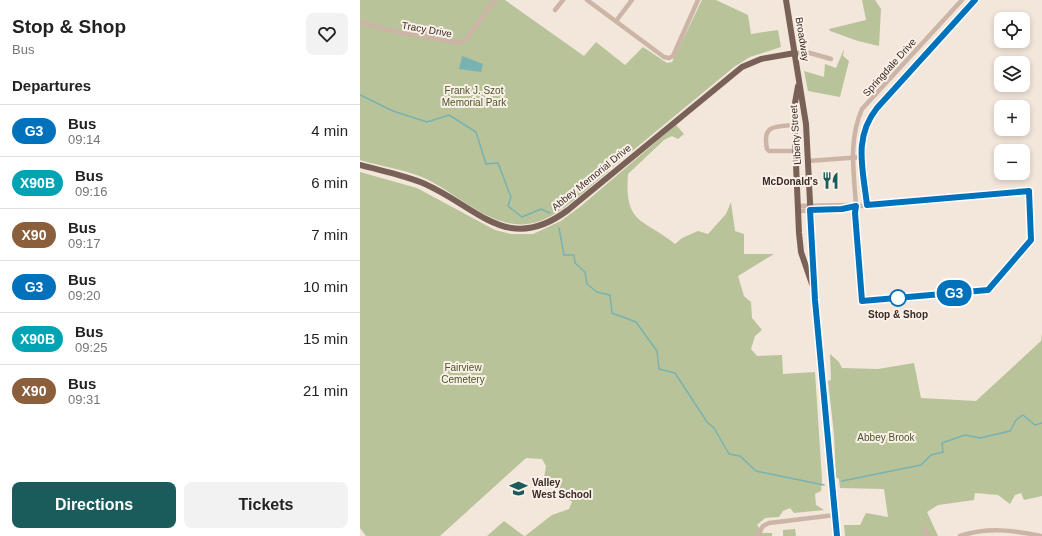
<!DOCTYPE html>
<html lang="en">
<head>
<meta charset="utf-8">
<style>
	:root { --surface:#fff; --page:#f2f2f2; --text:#222; --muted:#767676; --line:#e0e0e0; --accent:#1a5b5c }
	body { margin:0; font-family:Arial,sans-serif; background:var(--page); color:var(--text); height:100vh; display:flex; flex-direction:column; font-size:15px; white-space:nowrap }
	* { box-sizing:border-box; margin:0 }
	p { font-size:13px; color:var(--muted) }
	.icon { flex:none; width:22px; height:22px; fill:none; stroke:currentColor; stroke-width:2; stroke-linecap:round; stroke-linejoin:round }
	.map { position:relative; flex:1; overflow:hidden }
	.side { display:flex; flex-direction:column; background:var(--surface); width:360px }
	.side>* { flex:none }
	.badge { padding:0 8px; border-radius:13px; font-size:14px; line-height:26px }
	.buttons { position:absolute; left:634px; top:12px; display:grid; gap:8px }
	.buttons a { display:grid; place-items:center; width:36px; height:36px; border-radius:8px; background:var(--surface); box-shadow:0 2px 6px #0003; font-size:20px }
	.map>.badge { position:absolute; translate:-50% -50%; box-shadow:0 0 0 2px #fff }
	h2 { padding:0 12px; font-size:15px; line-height:36px }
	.round { display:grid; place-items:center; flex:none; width:42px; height:42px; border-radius:8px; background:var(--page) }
	.summary { display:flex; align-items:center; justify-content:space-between; height:68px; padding:0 12px }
	h1 { font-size:19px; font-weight:800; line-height:30px }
	.button { display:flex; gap:8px; margin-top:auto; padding:8px 12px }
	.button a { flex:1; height:46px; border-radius:8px; background:var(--accent); color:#fff; font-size:16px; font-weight:800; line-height:46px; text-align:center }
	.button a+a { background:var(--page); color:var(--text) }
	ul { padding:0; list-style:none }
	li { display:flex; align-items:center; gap:12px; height:52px; padding:0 12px; border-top:1px solid var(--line) }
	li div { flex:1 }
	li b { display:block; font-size:15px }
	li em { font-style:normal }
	li .badge { min-width:44px; font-weight:700; text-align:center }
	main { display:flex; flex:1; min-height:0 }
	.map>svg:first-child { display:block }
</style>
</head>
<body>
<main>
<section class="side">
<div class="summary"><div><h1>Stop &amp; Shop</h1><p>Bus</p></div><a class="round"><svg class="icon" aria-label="heart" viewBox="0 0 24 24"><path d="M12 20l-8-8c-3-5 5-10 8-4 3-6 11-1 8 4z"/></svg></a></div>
<h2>Departures</h2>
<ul>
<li><span class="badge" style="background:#0072bc;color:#fff">G3</span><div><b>Bus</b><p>09:14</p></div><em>4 min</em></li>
<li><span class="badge" style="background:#00a3b4;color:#fff">X90B</span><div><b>Bus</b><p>09:16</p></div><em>6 min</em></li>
<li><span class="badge" style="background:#8b5e3c;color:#fff">X90</span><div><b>Bus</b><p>09:17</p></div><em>7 min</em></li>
<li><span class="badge" style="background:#0072bc;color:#fff">G3</span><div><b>Bus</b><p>09:20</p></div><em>10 min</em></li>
<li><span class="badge" style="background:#00a3b4;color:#fff">X90B</span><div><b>Bus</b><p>09:25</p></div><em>15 min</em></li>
<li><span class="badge" style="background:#8b5e3c;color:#fff">X90</span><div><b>Bus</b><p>09:31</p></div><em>21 min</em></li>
</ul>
<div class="button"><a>Directions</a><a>Tickets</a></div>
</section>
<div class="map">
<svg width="682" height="536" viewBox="0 0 682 536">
	<rect width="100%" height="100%" fill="#f3e6db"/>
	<g fill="#b8c39a">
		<path d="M0,0H145L224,56L236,42L265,65L283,47L307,63L312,62L342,0H356L388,15L391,34L418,30L421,47L390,57L374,67L248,171H249C229,187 204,212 180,221C137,237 99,193 62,177C42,169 20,166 0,160Z"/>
		<polygon points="502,0 515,0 521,9 519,46 498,41 470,31 469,29 506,20"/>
		<polygon points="484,49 483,56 489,61 480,97 448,91 444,71 464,77 465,64 476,68"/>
		<path d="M316,125L324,134L318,139L312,136L304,140L268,174C264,225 283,218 315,244L322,238L338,231L348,234L366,214L371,202L375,231L384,234V254H414L378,276L384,296L391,302L392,318L402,330L395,336L391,349L397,356L422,355L423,374L455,372L462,479L461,491L455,494L456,505L464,510L434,513L430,508L423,511L419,517L405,518L397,525L403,533H412V536H165L192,515L209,509L212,502L184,478L186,466L182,459L166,458L80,536H6L0,528V172L57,188L135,230L151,234H173L201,221L221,206Z"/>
		<polygon points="682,333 682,496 664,500 661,493 655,495 650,504 638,495 615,493 614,500 578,505 567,512 578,536 485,536 484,525 500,525 506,513 528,517 524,489 480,488 479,479 476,477 474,434 468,381 471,380 470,354 479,362 482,368 518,369 554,363 561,398 616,401 681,341"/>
		<polygon points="144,521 164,536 127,536"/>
		<polygon points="435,529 436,536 423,536 423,530"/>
	</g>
	<polygon fill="#78b2b1" points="102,56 123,64 121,72 99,69"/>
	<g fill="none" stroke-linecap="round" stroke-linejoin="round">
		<g stroke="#78b2b1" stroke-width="1.5">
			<polyline points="0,95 33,111 67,122 89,115 116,132 126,164 138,163 151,197 148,206 162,217 181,209 190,213"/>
			<polyline points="199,228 204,255 214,255 215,263 225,272 227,284 237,292 250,295 252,313 276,322 297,351 299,369 315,373 347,422 354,428 369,454 380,456 396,471 464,485"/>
			<polyline points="482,481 561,465 571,455 583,452 582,443 605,435 620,438 650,431 656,420 663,415 675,425 682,423"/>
		</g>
		<g stroke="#ccb5a6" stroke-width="4.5">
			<polyline points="227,0 304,57 309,58 313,56 338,0"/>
			<polyline points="195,10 203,0"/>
			<polyline points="256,21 272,0"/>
			<polyline points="0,22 23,29 99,43 107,38 135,0"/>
			<polyline points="435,53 450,53 471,59"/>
			<path d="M435,125C415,127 402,124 407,149L409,151H435"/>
			<polyline points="448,161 502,157"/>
			<polyline points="438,206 490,205"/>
			<path d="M496,206C494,172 488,141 502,109L602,0"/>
			<path d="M438,211L482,209L507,205C503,169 493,138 517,108L615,0"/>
			<polyline points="564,528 568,536"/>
			<polyline points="397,536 403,526 409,523 475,515"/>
			<path d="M600,536C627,527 653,530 681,536"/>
		</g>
		<g stroke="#7a6157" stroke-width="6">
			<polyline points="426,0 446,124 455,300 477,536"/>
			<polyline points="438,86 435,103 435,141 439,233 441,252 452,284"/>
			<path d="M0,165C22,171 44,175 65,184C119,208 148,255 208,210L382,67L401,59L435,53"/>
		</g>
	</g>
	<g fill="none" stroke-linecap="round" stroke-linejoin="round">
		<defs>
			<path id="line" d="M477,536L455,300L450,210L482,209L496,206L495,213L502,301L628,290L671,240L669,191L507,205C503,169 493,138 517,108L615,0"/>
		</defs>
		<use href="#line" stroke="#fff" stroke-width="9"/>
		<use href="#line" stroke="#0072bc" stroke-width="6"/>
	</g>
	<defs>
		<symbol id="restaurant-bare" viewBox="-9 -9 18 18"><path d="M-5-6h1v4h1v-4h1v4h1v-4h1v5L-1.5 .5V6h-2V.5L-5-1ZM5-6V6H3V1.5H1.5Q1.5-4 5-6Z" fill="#1a5b5c" stroke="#faf0e7" stroke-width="2.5" paint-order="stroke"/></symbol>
		<symbol id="school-bare" viewBox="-9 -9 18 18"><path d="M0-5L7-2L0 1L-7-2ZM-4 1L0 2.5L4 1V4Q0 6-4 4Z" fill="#1a5b5c" stroke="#faf0e7" stroke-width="2.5" paint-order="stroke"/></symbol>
	</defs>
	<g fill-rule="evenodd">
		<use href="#restaurant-bare" x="458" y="168" width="25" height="25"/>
		<use href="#school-bare" x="146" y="476" width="25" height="25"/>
	</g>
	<circle fill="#fff" stroke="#0072bc" stroke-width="2" cx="538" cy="298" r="8"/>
	<g text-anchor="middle" stroke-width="4" stroke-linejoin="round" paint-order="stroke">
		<g font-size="10" fill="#382b27" stroke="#faf0e7">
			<text transform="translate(67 29) rotate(10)" y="4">Tracy Drive</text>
			<text transform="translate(443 39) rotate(81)" y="4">Broadway</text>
			<text transform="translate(529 67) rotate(-48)" y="4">Springdale Drive</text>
			<text transform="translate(435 135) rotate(-94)" y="4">Liberty Street</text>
			<text transform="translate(231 177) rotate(-39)" y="4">Abbey Memorial Drive</text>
		</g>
		<g font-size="10" fill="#4a5729" stroke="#faf0e7">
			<text x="114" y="94">Frank J. Szot<tspan x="114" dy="12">Memorial Park</tspan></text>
			<text x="103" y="371">Fairview<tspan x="103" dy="12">Cemetery</tspan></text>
			<text x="526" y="441">Abbey Brook</text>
		</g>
		<g font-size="10" font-weight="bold" fill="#382b27" stroke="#faf0e7" text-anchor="end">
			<text x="458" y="185">McDonald's</text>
			<text x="172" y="486" text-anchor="start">Valley<tspan x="172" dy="12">West School</tspan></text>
		</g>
		<g font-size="10" font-weight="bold" fill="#382b27" stroke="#faf0e7">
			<text x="538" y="318">Stop &amp; Shop</text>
		</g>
	</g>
</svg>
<div class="buttons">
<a><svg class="icon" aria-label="locate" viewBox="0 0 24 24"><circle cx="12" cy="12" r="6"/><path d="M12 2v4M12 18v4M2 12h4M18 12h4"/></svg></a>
<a><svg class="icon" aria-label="layers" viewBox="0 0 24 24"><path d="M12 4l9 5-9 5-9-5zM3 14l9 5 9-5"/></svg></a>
<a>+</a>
<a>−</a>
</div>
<b class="badge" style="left:594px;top:293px;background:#0072bc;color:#fff">G3</b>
</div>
</main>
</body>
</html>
